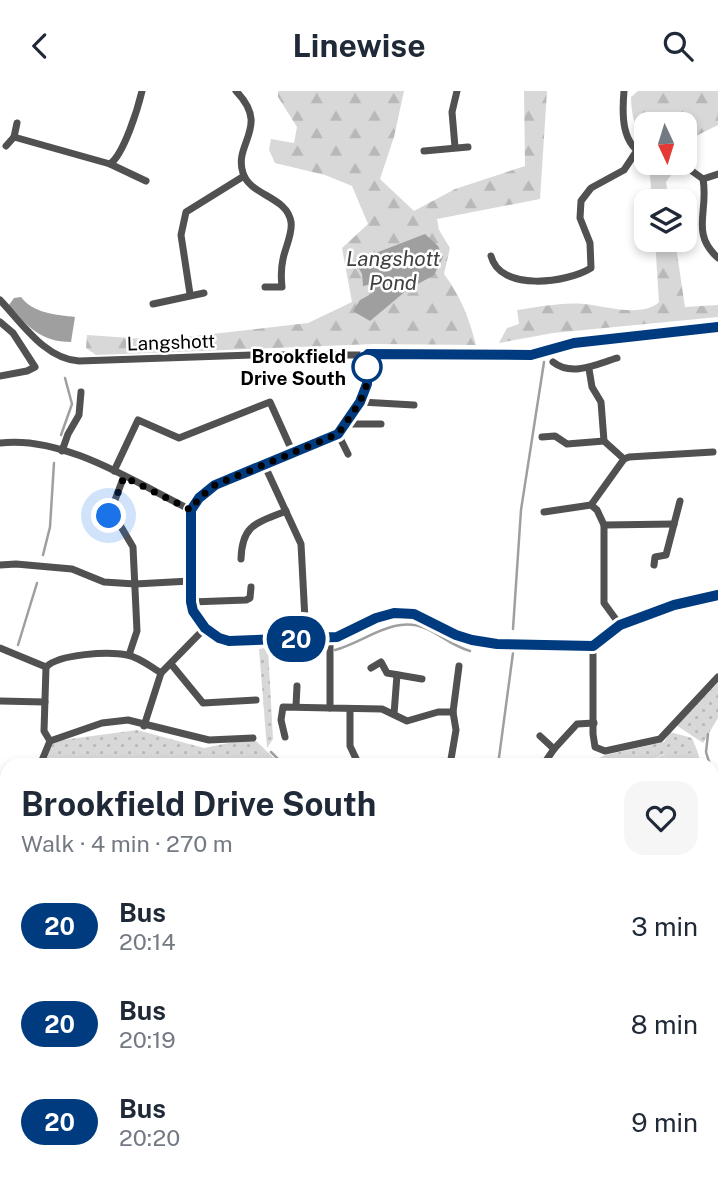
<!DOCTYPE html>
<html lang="en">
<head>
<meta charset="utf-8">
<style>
	:root { --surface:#fff; --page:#f6f6f7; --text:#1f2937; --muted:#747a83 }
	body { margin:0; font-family:"Public Sans",sans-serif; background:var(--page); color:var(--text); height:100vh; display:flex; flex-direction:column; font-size:26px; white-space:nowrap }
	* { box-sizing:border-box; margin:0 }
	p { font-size:23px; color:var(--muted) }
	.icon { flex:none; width:38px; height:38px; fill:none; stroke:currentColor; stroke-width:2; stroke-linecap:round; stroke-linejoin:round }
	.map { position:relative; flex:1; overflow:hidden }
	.sheet { position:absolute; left:0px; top:667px; width:719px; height:429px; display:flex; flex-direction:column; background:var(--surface); border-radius:21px 21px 0 0; box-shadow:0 4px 10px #0003 }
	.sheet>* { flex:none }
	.badge { padding:0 14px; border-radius:23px; font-size:24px; line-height:46px }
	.needle { width:46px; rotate:176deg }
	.fabs { position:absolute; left:634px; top:21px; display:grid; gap:14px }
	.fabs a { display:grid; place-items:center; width:63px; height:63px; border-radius:14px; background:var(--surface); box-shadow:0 4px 10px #0003; font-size:35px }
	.you { position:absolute; width:35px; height:35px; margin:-18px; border:5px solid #fff; border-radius:50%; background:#1a73e8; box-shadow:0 0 0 10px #1a73e833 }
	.map>.badge { position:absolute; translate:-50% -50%; box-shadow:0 0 0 4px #fff }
	.round { display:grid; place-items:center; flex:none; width:74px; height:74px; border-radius:21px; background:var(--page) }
	.headline { display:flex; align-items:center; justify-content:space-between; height:119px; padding:0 21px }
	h1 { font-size:33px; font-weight:700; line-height:52px }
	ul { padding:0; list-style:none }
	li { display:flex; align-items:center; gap:21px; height:98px; padding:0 21px }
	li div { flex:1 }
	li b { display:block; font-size:26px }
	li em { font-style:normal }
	li .badge { min-width:77px; font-weight:700; text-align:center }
	header { display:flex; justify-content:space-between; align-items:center; height:91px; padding:0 21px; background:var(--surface); font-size:32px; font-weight:700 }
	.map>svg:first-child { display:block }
</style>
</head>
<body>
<header><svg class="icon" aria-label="back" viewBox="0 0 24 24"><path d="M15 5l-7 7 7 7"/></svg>Linewise<svg class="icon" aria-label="search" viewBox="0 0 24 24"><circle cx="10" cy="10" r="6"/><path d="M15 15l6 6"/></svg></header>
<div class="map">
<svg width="718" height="1094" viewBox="0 0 718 1094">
	<defs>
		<pattern id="forest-firs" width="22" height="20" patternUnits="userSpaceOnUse" patternTransform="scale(1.75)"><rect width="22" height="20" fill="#d8d8d8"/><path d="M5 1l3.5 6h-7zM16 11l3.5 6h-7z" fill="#b8b8b8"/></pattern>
		<pattern id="park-dots" width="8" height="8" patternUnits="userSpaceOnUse" patternTransform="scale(1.75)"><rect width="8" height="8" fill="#d8d8d8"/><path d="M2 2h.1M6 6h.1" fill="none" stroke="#b8b8b8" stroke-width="1.8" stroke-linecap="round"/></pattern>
	</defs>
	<rect width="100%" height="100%" fill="#fff"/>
	<g fill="url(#forest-firs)">
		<path d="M278,0H404L394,46L380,88L414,120L455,98L525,75L524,0H547L540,108L437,128L439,139L450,157L444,183C461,206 469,227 476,254L374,253L96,264L86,257L87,244L160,249L308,232L352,211L342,157L368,133L352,95L325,84L275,72L269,59L271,48L294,52L297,36L278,6Z"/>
		<path d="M638,0H718V34L690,48L684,60V33H646V53C635,38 631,24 631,6Z"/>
		<polygon points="649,72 680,72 666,91 669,110 652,110"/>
		<path d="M655,149H675L685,216L718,214V226L553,242L499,252L507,237L519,233L517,219C539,216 562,211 584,213C605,215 642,227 659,211Z"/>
		<polygon points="670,661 698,662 701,674 640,674"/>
		<polygon points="0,862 7,863 7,969 0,968"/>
	</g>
	<g fill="url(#park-dots)">
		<polygon points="268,557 273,648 267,657 259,558"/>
		<polygon points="718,592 718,627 703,652 676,634"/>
		<polygon points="137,639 204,657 253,647 281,674 44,674 53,652 62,649"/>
		<polygon points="670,641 692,647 698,662 664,663 641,674 583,674 606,664 664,651"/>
		<polygon points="0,718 7,719 7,863 0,862"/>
	</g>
	<g fill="#9f9f9f">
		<polygon points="425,143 438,155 443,166 434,184 407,199 370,230 353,220 360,209 373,202 372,193 363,195 362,183 355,170"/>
		<path d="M21,206C32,222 57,224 75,226L71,251C41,251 28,236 9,214L14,207Z"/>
	</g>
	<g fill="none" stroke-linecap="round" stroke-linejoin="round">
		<g stroke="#9f9f9f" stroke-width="2.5">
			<polyline points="61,344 72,313 65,287"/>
			<polyline points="43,464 50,436 54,372"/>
			<polyline points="513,538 521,419 544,271"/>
			<polyline points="18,554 37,492"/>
			<path d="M335,559C365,551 393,524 425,537C442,544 450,554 470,560"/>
			<polyline points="708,643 706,661 710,674"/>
			<polyline points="271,661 284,674"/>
			<polyline points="498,674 513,562"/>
			<polyline points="712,681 718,704"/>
			<polyline points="0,869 7,871"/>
			<polyline points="712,887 718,885"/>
			<polyline points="0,957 7,959"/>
			<polyline points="477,1088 479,1094"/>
			<polyline points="488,1088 489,1094"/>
		</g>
		<g stroke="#515151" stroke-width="7">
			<path d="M236,0C271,36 233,52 243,82C250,105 287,105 291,131C293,142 285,157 283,168C281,177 281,187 282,196H265"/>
			<path d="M624,0C622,23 621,55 646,64"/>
			<polyline points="14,46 17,32"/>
			<path d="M6,55L14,46L110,73C124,63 138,17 142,0"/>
			<polyline points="455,56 452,21 457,0"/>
			<polyline points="424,60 468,56"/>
			<path d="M681,72L703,88C709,120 690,142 718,167"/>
			<polyline points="110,73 146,90"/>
			<polyline points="703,88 718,83"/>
			<path d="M491,165C500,201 567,192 591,177L590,152L580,127L581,110L591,97L624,79L636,61"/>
			<polyline points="190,203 181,144 186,121 244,85"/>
			<path d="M0,209C22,232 45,268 79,270L252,264H531L574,252L718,236"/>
			<polyline points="153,213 204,202"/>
			<polyline points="0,231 13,242 35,276 27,280 0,285"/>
			<path d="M553,271C572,286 597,273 617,267"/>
			<polyline points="589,278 592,296 601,311 604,350 624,368"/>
			<polyline points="367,293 361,311 338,343 215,394 199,407 191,419 191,511 193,520 205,537 219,547 229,549 337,546 376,527 394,522 414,523 456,544 472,549 497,553 593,555 620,534 674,514 718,504"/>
			<polyline points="361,311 414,314"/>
			<polyline points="347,333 381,333"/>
			<polyline points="338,343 348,363"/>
			<polyline points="542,346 555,345 567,353 604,350"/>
			<path d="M0,352C64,344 136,392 191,419"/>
			<polyline points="62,360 68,343 79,324 81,301"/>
			<polyline points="264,373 301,453 306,548"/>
			<polyline points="114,380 138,329 179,347 270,311 293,362"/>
			<polyline points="124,385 109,425 120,434 133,456 137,540 129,564"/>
			<polyline points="591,414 624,368 629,366 713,361"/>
			<polyline points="544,421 591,414 597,419 604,434 604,512 620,534"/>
			<polyline points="604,434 674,433"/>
			<path d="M241,468C242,433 257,432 286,420"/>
			<polyline points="0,474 16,473 72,478 104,491 135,493 190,490"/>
			<polyline points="654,474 655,466 666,464 680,410"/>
			<polyline points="191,511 246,509 250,507 251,496"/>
			<polyline points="330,546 330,617 382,618 407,630 438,621 453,621 459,575"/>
			<polyline points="593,555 593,643 595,656 605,660 660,648 718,586"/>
			<path d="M0,557L46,576C59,563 109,560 127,564C139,566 151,576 161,582"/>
			<polyline points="171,573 203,612 256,609"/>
			<polyline points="371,577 381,571 387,582 422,588"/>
			<polyline points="0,610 45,611"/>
			<polyline points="296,615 297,595"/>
			<polyline points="350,619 350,655 359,674"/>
			<polyline points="394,623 397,584"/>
			<polyline points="144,635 161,582 205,537"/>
			<polyline points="540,645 554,658"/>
			<polyline points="285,646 281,629 283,616 330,617"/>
			<polyline points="50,650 102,632 128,629 209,649 253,647"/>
			<polyline points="40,674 50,650 44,640 46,576"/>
			<polyline points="450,674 456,639 453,621"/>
			<polyline points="543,674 554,658 577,633 594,632"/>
		</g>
	</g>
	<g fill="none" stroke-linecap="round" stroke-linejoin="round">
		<defs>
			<polyline id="line" points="718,236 574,252 531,264 368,263 367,293 360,311 338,343 215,394 199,407 191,419 191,511 193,520 205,537 219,547 229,550 337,546 376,527 394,522 414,523 456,544 472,549 497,553 593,555 620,534 674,514 718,504"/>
		</defs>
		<use href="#line" stroke="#fff" stroke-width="16"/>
		<use href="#line" stroke="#003b80" stroke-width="10"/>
		<polyline stroke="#000" stroke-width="7" stroke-dasharray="0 12.6" points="109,425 124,386 191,419 199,407 215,394 338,343 360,311 367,293 367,276"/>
	</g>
	<circle fill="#fff" stroke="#003b80" stroke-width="3.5" cx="367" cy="276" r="14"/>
	<g text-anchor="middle" stroke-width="5" stroke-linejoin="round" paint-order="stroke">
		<g font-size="19" fill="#000" stroke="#fff">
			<text transform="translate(171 251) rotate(-2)" y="7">Langshott</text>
		</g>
		<g font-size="19" font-weight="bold" fill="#000" stroke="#fff" text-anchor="end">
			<text x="346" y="272">Brookfield<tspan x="346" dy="22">Drive South</tspan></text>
		</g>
		<g font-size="21" font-style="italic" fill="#404040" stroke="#fff">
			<text x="393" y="175">Langshott<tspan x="393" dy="24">Pond</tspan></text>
		</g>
	</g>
</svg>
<div class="fabs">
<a><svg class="needle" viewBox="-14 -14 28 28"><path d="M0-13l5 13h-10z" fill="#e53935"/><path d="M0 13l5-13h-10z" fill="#747a83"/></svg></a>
<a><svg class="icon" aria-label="layers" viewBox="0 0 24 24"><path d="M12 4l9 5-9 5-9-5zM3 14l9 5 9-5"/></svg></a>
</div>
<div class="you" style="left:109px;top:425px"></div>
<b class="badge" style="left:296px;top:548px;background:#003b80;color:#fff">20</b>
<section class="sheet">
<div class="headline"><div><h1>Brookfield Drive South</h1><p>Walk · 4 min · 270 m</p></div><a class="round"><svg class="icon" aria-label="heart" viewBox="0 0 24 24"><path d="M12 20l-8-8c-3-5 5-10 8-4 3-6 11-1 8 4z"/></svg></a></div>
<ul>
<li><span class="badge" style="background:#003b80;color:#fff">20</span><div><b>Bus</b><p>20:14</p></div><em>3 min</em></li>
<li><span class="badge" style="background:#003b80;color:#fff">20</span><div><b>Bus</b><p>20:19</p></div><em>8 min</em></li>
<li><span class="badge" style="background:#003b80;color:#fff">20</span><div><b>Bus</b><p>20:20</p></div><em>9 min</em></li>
</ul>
</section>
</div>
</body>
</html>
